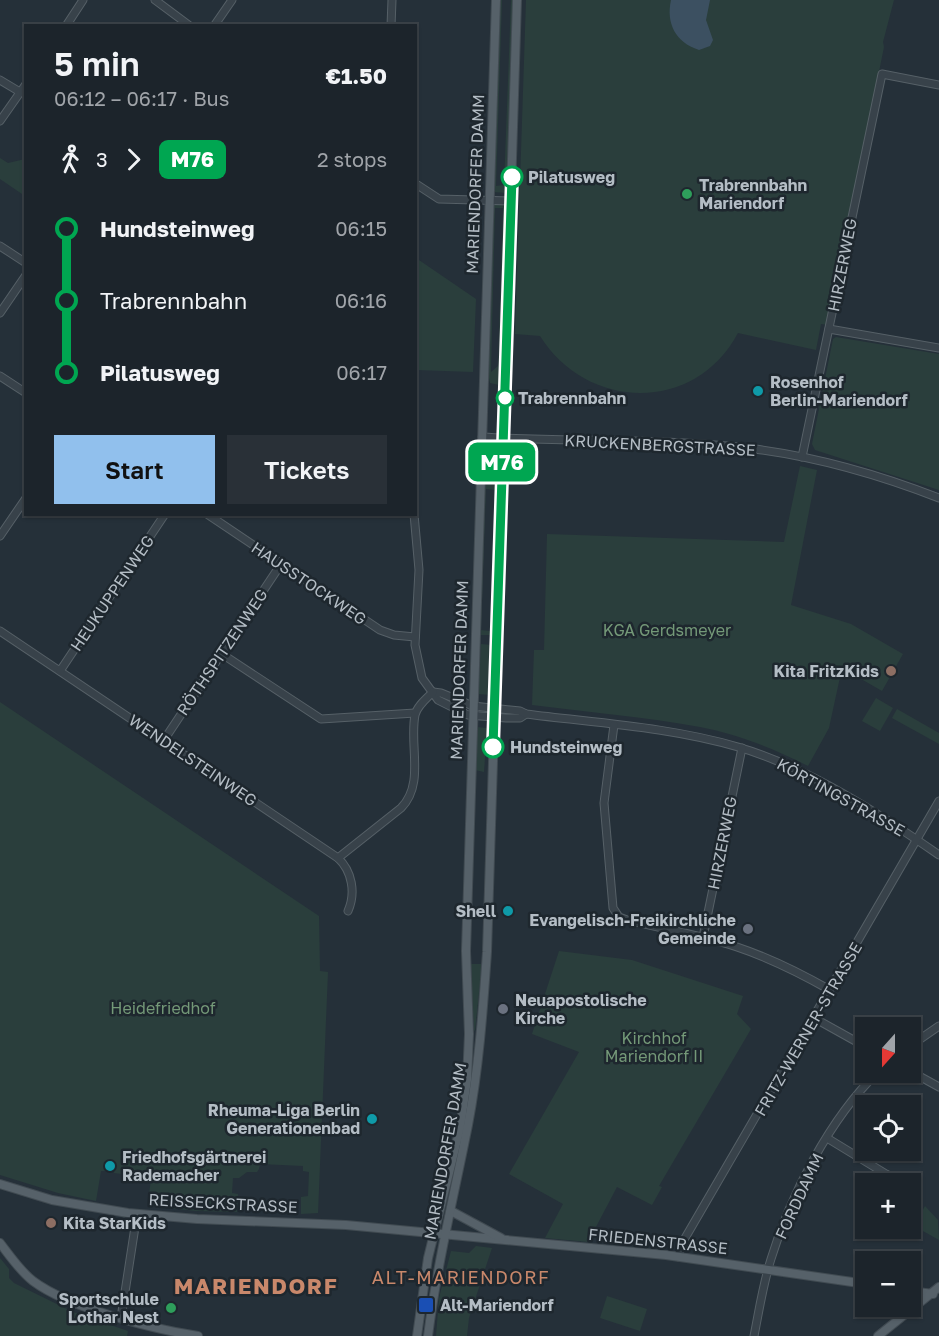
<!DOCTYPE html>
<html lang="en">
<head>
<meta charset="utf-8">
<style>
	:root { --surface:#1c242b; --page:#293037; --text:#f1f3f6; --muted:#a0a4a9; --line:#3a4147; --accent:#91c0ed }
	body { margin:0; font-family:"Golos Text",sans-serif; background:var(--page); color:var(--text); height:100vh; display:flex; flex-direction:column; font-size:22px; white-space:nowrap }
	* { box-sizing:border-box; margin:0 }
	p { font-size:20px; color:var(--muted) }
	.icon { flex:none; width:33px; height:33px; fill:none; stroke:currentColor; stroke-width:2; stroke-linecap:round; stroke-linejoin:round }
	.map { position:relative; flex:1; overflow:hidden }
	.drawer { position:absolute; left:24px; top:24px; width:393px; height:492px; display:flex; flex-direction:column; background:var(--surface); border-radius:0px; box-shadow:0 2px 4px #0004,0 0 0 2px var(--line) }
	.drawer>* { flex:none }
	.badge { padding:0 12px; border-radius:9px; font-size:21px; line-height:39px }
	.needle { width:39px; rotate:201deg }
	.tools { position:absolute; left:855px; top:1017px; display:grid; gap:12px }
	.tools a { display:grid; place-items:center; width:66px; height:66px; border-radius:0px; background:var(--surface); box-shadow:0 2px 4px #0004,0 0 0 2px var(--line); font-size:30px }
	.map>.badge { position:absolute; translate:-50% -50%; box-shadow:0 0 0 3px #fff }
	.legs { display:flex; align-items:center; gap:9px; height:66px; padding:0 30px; font-size:20px }
	.legs p { margin-inline-start:auto }
	.head { display:flex; align-items:center; justify-content:space-between; height:102px; padding:0 30px }
	h1 { font-size:33px; font-weight:600; line-height:45px }
	.action { display:flex; gap:12px; margin-top:auto; padding:12px 30px }
	.action a { flex:1; height:69px; border-radius:0px; background:var(--accent); color:#111; font-size:24px; font-weight:600; line-height:69px; text-align:center }
	.action a+a { background:var(--page); color:var(--text) }
	ul { padding:0 30px; list-style:none }
	li { display:flex; align-items:center; gap:21px; height:72px; font-size:22px }
	li i { display:grid; place-items:center; width:9px; height:100%; margin:0 8px; background:currentColor }
	li i::after { content:''; width:15px; height:15px; margin:-8px; border:4px solid; border-radius:50%; background:var(--surface) }
	li p { margin-inline-start:auto }
	li:first-child i { background:linear-gradient(#0000 50%,currentColor 0) }
	li:last-child i { background:linear-gradient(currentColor 50%,#0000 0) }
	.map>svg:first-child { display:block }
</style>
</head>
<body>
<div class="map">
<svg width="939" height="1336" viewBox="0 0 939 1336">
	<rect width="100%" height="100%" fill="#253039"/>
	<g fill="#2a3e3c" fill-rule="evenodd">
		<polygon points="500,0 502,0 496,186 504,185 511,0 513,0 507,193 493,192"/>
		<path d="M526,0H894L883,42L884,47L828,325L821,324L816,350L738,333C695,414 587,411 540,336L515,334Z"/>
		<polygon points="0,158 8,163 25,159 25,196 0,179"/>
		<path d="M493,205H506L499,385L490,383L487,369ZM495,208H503L498,366L491,372Z"/>
		<polygon points="416,258 476,299 473,372 416,370"/>
		<polygon points="836,337 939,354 939,490 815,450 812,444 833,339"/>
		<path d="M800,466L817,470L791,605L851,624L903,654L882,691L842,668L829,728L808,766C774,749 738,734 700,727C645,717 588,712 532,705L534,650H544L547,534L784,542Z"/>
		<path d="M486,479L497,481L493,635H479ZM486,489L495,490L490,631L481,630Z"/>
		<polygon points="481,644 492,645 491,695 478,694"/>
		<polygon points="876,698 893,708 880,731 862,721"/>
		<polygon points="0,702 319,916 320,971 328,972 318,1213 301,1214 301,1197 308,1196 309,1172 303,1171 303,1166 260,1164 259,1169 257,1172 247,1172 239,1178 233,1178 232,1193 238,1194 237,1212 196,1211 152,1206 148,1203 151,1178 114,1173 115,1163 107,1162 105,1171 101,1171 96,1201 58,1193 0,1175"/>
		<polygon points="897,709 939,733 939,744 892,718"/>
		<polygon points="477,727 487,728 484,772 475,770"/>
		<polygon points="559,951 632,960 743,996 737,1014 751,1029 659,1186 662,1187 652,1205 617,1187 588,1242 545,1238 563,1204 509,1174 579,1052 532,1034"/>
		<polygon points="470,964 482,964 475,1031 474,1030"/>
		<polygon points="925,1206 938,1220 939,1240 914,1226"/>
		<polygon points="476,1246 492,1248 469,1318 467,1336 436,1336 439,1298 451,1251 469,1253"/>
		<polygon points="0,1258 9,1269 9,1278 14,1283 73,1312 128,1331 127,1336 0,1336"/>
		<polygon points="607,1296 647,1309 640,1331 600,1318"/>
	</g>
	<path fill="#3c5061" d="M671,0H710L706,20L713,40L710,46L699,50C675,42 666,23 671,0Z"/>
	<g fill="none" stroke-linecap="round" stroke-linejoin="round">
		<defs>
			<g id="minor">
				<polyline points="155,0 190,26"/>
				<polyline points="66,26 83,0"/>
				<polyline points="214,26 232,0"/>
				<polyline points="391,26 392,0"/>
				<polyline points="0,80 20,92"/>
				<polyline points="0,121 26,84"/>
				<polyline points="416,184 439,199 511,201"/>
				<polyline points="0,246 26,263"/>
				<polyline points="0,313 26,275"/>
				<polyline points="829,329 939,348"/>
				<polyline points="0,376 26,393"/>
				<path d="M482,437C572,442 665,438 755,449C817,457 880,475 939,498"/>
				<polyline points="802,457 882,74 939,85"/>
				<polyline points="207,514 380,630 394,635 415,637"/>
				<polyline points="414,514 419,570 415,645 422,678 438,700 468,715 506,718 520,718 526,714"/>
				<polyline points="0,536 26,498"/>
				<path d="M0,631L338,858C352,871 356,893 348,911"/>
				<polyline points="222,654 321,719 415,713"/>
				<polyline points="60,671 165,514"/>
				<path d="M433,692L441,693L473,706L520,711L526,714C596,723 670,727 738,747C807,767 880,814 939,855"/>
				<path d="M614,725L604,803L613,908L619,917L627,920C663,929 701,935 737,947C770,958 800,973 830,990"/>
				<polyline points="164,740 281,564"/>
				<path d="M338,858L401,808C425,784 409,745 415,715C417,706 427,698 433,692"/>
				<polyline points="703,937 742,748"/>
				<polyline points="814,1018 866,1047"/>
				<polyline points="910,1046 939,1026"/>
				<polyline points="910,1071 939,1087"/>
				<polyline points="827,1138 886,1174 902,1182"/>
				<polyline points="678,1257 681,1245 939,801"/>
				<polyline points="121,1318 137,1214"/>
				<path d="M754,1336C759,1311 763,1284 771,1259C790,1196 830,1118 878,1072"/>
			</g>
			<g id="major">
				<polyline points="0,1184 52,1200 128,1213 197,1219 346,1225 666,1255 866,1284"/>
				<polyline points="451,1211 501,1238"/>
				<path d="M0,1243C10,1256 20,1271 33,1281C69,1308 153,1329 198,1336"/>
				<polyline points="910,1291 933,1294"/>
				<polyline points="417,1336 428,1258 460,1128 467,1080 469,1034 466,951 496,0"/>
				<path d="M428,1336C437,1265 454,1195 468,1125C479,1068 483,1009 487,952L517,0"/>
				<polyline points="878,1336 939,1287"/>
			</g>
		</defs>
		<use href="#minor" stroke="#566067" stroke-width="9"/>
		<use href="#major" stroke="#414b52" stroke-width="10"/>
		<use href="#minor" stroke="#38424a" stroke-width="7"/>
		<use href="#major" stroke="#566169" stroke-width="8"/>
	</g>
	<g fill="none" stroke-linecap="round" stroke-linejoin="round">
		<defs>
			<polyline id="line-1" points="493,747 512,177"/>
		</defs>
		<use href="#line-1" stroke="#fff" stroke-width="14"/>
		<use href="#line-1" stroke="#00a651" stroke-width="9"/>
	</g>
	<g fill="#fff" stroke="#00a651" stroke-width="3">
		<circle cx="512" cy="177" r="10"/>
		<circle cx="505" cy="398" r="8"/>
		<circle cx="493" cy="747" r="10"/>
	</g>
	<g fill="#2e9e5b" stroke="#1e272e" stroke-width="2">
		<circle cx="687" cy="194" r="6"/>
		<circle cx="171" cy="1308" r="6"/>
	</g>
	<g fill="#0f9aa8" stroke="#1e272e" stroke-width="2">
		<circle cx="758" cy="391" r="6"/>
		<circle cx="508" cy="911" r="6"/>
		<circle cx="372" cy="1119" r="6"/>
		<circle cx="110" cy="1166" r="6"/>
	</g>
	<g fill="#8d6e63" stroke="#1e272e" stroke-width="2">
		<circle cx="891" cy="671" r="6"/>
		<circle cx="51" cy="1223" r="6"/>
	</g>
	<g fill="#6b7280" stroke="#1e272e" stroke-width="2">
		<circle cx="748" cy="929" r="6"/>
		<circle cx="503" cy="1009" r="6"/>
	</g>
	<rect fill="#1a4fb4" stroke="#1e272e" stroke-width="2" x="418" y="1297" width="16" height="16" rx="3"/>
	<g text-anchor="middle" stroke-width="5" stroke-linejoin="round" paint-order="stroke">
		<g font-size="16" font-weight="bold" fill="#b4bdc5" stroke="#1e272e" text-anchor="start">
			<text x="528" y="183">Pilatusweg</text>
			<text x="518" y="404">Trabrennbahn</text>
			<text x="510" y="753">Hundsteinweg</text>
		</g>
		<g font-size="16" fill="#b4bdc5" stroke="#1e272e">
			<text transform="translate(475 184) rotate(-88)" y="6">MARIENDORFER DAMM</text>
			<text transform="translate(842 265) rotate(-79)" y="6">HIRZERWEG</text>
			<text transform="translate(660 445) rotate(3)" y="6">KRUCKENBERGSTRASSE</text>
			<text transform="translate(309 583) rotate(34)" y="6">HAUSSTOCKWEG</text>
			<text transform="translate(112 593) rotate(-56)" y="6">HEUKUPPENWEG</text>
			<text transform="translate(222 652) rotate(-56)" y="6">RÖTHSPITZENWEG</text>
			<text transform="translate(459 670) rotate(-88)" y="6">MARIENDORFER DAMM</text>
			<text transform="translate(193 760) rotate(34)" y="6">WENDELSTEINWEG</text>
			<text transform="translate(841 797) rotate(29)" y="6">KÖRTINGSTRASSE</text>
			<text transform="translate(722 843) rotate(-79)" y="6">HIRZERWEG</text>
			<text transform="translate(808 1029) rotate(-60)" y="6">FRITZ-WERNER-STRASSE</text>
			<text transform="translate(445 1151) rotate(-80)" y="6">MARIENDORFER DAMM</text>
			<text transform="translate(799 1196) rotate(-65)" y="6">FORDDAMM</text>
			<text transform="translate(223 1203) rotate(3)" y="6">REISSECKSTRASSE</text>
			<text transform="translate(658 1241) rotate(6)" y="6">FRIEDENSTRASSE</text>
		</g>
		<g font-size="16" font-weight="bold" fill="#b4bdc5" stroke="#1e272e" text-anchor="start">
			<text x="699" y="191">Trabrennbahn<tspan x="699" dy="18">Mariendorf</tspan></text>
			<text x="770" y="388">Rosenhof<tspan x="770" dy="18">Berlin-Mariendorf</tspan></text>
			<text x="879" y="677" text-anchor="end">Kita FritzKids</text>
			<text x="496" y="917" text-anchor="end">Shell</text>
			<text x="736" y="926" text-anchor="end">Evangelisch-Freikirchliche<tspan x="736" dy="18">Gemeinde</tspan></text>
			<text x="515" y="1006">Neuapostolische<tspan x="515" dy="18">Kirche</tspan></text>
			<text x="360" y="1116" text-anchor="end">Rheuma-Liga Berlin<tspan x="360" dy="18">Generationenbad</tspan></text>
			<text x="122" y="1163">Friedhofsgärtnerei<tspan x="122" dy="18">Rademacher</tspan></text>
			<text x="63" y="1229">Kita StarKids</text>
			<text x="159" y="1305" text-anchor="end">Sportschlule<tspan x="159" dy="18">Lothar Nest</tspan></text>
			<text x="440" y="1311">Alt-Mariendorf</text>
		</g>
		<g font-size="16" fill="#749978" stroke="#1e272e">
			<text x="667" y="636">KGA Gerdsmeyer</text>
			<text x="163" y="1014">Heidefriedhof</text>
			<text x="654" y="1044">Kirchhof<tspan x="654" dy="18">Mariendorf II</tspan></text>
		</g>
		<g font-size="18" letter-spacing="1.5" fill="#c9886b" stroke="#1e272e">
			<text x="461" y="1284">ALT-MARIENDORF</text>
		</g>
		<g font-size="22" font-weight="bold" letter-spacing="1.5" fill="#c9886b" stroke="#1e272e">
			<text x="256" y="1294">MARIENDORF</text>
		</g>
	</g>
</svg>
<div class="tools">
<a><svg class="needle" viewBox="-14 -14 28 28"><path d="M0-13l5 13h-10z" fill="#e53935"/><path d="M0 13l5-13h-10z" fill="#a0a4a9"/></svg></a>
<a><svg class="icon" aria-label="locate" viewBox="0 0 24 24"><circle cx="12" cy="12" r="6"/><path d="M12 2v4M12 18v4M2 12h4M18 12h4"/></svg></a>
<a>+</a>
<a>−</a>
</div>
<b class="badge" style="left:502px;top:462px;background:#00a651;color:#fff">M76</b>
<section class="drawer">
<div class="head"><div><h1>5 min</h1><p>06:12 – 06:17 · Bus</p></div><b>€1.50</b></div>
<div class="legs"><svg class="icon" aria-label="walk" viewBox="0 0 24 24"><circle cx="13" cy="4" r="2"/><path d="M13 8l-2 6 4 7M11 14l-3 7M7 12l3-4h3l4 4"/></svg>3<svg class="icon" aria-label="forward" viewBox="0 0 24 24"><path d="M9 5l7 7-7 7"/></svg><b class="badge" style="background:#00a651;color:#fff">M76</b><p>2 stops</p></div>
<ul>
<li><i style="color:#00a651"></i><b>Hundsteinweg</b><p>06:15</p></li>
<li><i style="color:#00a651"></i><span>Trabrennbahn</span><p>06:16</p></li>
<li><i style="color:#00a651"></i><b>Pilatusweg</b><p>06:17</p></li>
</ul>
<div class="action"><a>Start</a><a>Tickets</a></div>
</section>
</div>
</body>
</html>
